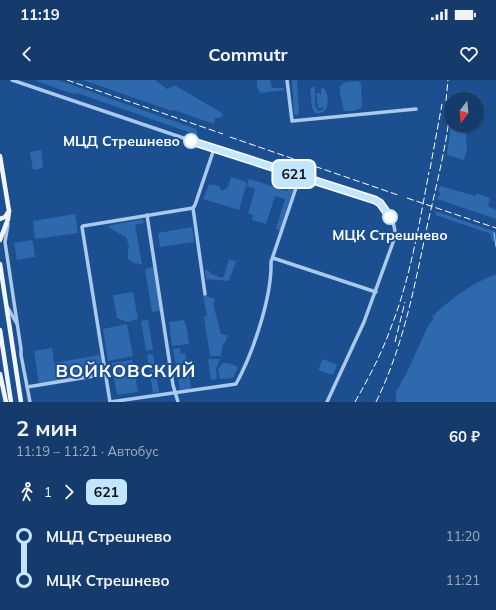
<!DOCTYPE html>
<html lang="ru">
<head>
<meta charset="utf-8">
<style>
	:root { --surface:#143b6b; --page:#214673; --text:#f1f3f6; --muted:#9dadc1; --line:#33557e }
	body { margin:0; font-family:Mulish,sans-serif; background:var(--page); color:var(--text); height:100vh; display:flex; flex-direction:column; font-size:15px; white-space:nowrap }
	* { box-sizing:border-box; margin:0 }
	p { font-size:13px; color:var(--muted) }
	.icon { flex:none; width:22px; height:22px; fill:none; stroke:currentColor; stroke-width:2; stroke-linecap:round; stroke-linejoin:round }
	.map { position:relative; height:322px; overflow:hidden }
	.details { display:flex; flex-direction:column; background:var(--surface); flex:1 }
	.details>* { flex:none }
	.badge { padding:0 8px; border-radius:6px; font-size:14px; line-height:26px }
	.needle { width:26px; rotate:196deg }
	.controls { position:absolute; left:444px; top:12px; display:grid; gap:8px }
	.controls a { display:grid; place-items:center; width:40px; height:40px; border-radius:50%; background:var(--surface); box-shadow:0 1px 3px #0004,0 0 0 1px var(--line); font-size:20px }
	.map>.badge { position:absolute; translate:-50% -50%; box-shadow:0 0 0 2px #fff }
	.legs { display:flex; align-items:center; gap:6px; height:44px; padding:0 16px; font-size:13px }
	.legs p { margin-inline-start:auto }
	.summary { display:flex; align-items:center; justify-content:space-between; height:68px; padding:0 16px }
	h1 { font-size:22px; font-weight:700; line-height:30px }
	ul { padding:0 16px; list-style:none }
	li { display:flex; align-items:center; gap:14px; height:44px; font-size:15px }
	li i { display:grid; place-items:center; width:6px; height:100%; margin:0 5px; background:currentColor }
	li i::after { content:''; width:10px; height:10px; margin:-5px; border:3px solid; border-radius:50%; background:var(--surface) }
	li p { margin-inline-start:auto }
	li:first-child i { background:linear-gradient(#0000 50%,currentColor 0) }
	li:last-child i { background:linear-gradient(currentColor 50%,#0000 0) }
	.status { display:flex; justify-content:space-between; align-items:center; height:28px; padding:0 20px; background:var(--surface); direction:ltr }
	.status svg { height:11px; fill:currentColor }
	header { display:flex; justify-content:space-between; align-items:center; height:52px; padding:0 16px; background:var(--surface); font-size:18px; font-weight:700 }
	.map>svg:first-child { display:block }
</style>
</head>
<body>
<div class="status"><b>11:19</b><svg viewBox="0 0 49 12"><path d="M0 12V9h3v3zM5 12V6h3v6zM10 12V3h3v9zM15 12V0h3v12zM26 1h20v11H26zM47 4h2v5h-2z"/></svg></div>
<header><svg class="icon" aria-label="back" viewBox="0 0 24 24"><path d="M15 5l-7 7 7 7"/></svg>Commutr<svg class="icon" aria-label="heart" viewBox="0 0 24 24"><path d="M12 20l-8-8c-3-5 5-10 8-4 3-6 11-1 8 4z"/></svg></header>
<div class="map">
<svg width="496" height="322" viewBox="0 0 496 322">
	<rect width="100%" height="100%" fill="#1b4f8f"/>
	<g fill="#2e69ad">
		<polygon points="36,0 58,0 185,45 196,49 198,54 197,55 80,14 70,13 39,2"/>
		<polygon points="83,0 155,0 167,9 173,6 176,6 222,33 223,36 220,38 215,38 214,44 174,30 172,31"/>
		<polygon points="257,0 270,0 272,8 283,8 285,10 260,13 257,7"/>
		<polygon points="292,0 298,0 297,1 299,33 297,36 294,34"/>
		<path d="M357,1L361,3L362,26C358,32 351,31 344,31L340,13V6L346,2Z"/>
		<path d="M313,7H315V26L318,31L322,30L323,29L322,23V28H318L316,13H320L321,18V9L324,8C330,17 330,36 315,33C310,27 312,17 310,9Z"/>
		<polygon points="451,45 465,45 467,69 464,80 447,75"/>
		<polygon points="41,70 43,88 33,90 30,72"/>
		<polygon points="231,97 247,102 239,130 203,119 209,104 219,106 222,111 228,107"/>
		<polygon points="249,99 287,111 291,102 295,103 280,150 276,149 285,119 275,116 266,144 252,140 253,135 248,133 255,109 247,106"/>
		<polygon points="440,106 476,116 477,113 490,118 488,126 496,130 496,139 437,119 441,113 438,111"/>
		<polygon points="435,131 496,152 496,162 492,161 491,154 436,135"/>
		<polygon points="75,134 78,153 35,159 33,141"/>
		<polygon points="143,139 144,143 135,145 142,184 139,185 138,183 135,184 128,179 128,168 131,169 129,167 126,157 118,153 107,146"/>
		<polygon points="192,147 194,162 160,167 158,153"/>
		<polygon points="31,160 33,162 35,177 17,180 14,163"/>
		<polygon points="229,180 236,181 229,201 206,199 205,191 208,190 211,194 222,198 224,196"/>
		<polygon points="153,187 160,231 152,232 145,189"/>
		<path d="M496,194V322H396V312L408,290L428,246L434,239L432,237C451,218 471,204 496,194Z"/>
		<polygon points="133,212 138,239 127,242 117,238 113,215"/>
		<polygon points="203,215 215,219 213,224 221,254 227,255 226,261 222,266 221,276 210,276 204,237 207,236"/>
		<polygon points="148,240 153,270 146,271 141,241"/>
		<polygon points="184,240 187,249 189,264 172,266 169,242"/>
		<polygon points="127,244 133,276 108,281 103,249"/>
		<polygon points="52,268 54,283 100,275 103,294 39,304 34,271"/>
		<polygon points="180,268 181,274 185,273 191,308 180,310 174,275 178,274 174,275 173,269"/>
		<polygon points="153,274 159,312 153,313 147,275"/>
		<polygon points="208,279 220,279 216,289 217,299 211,300"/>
		<polygon points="323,279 337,285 333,295 318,290"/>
		<polygon points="132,280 138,312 117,315 111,283"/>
		<polygon points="223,283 228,283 238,287 233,298 220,299 218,289"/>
	</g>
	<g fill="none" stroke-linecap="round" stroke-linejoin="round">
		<polyline stroke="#9cc4f0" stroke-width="1" points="494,153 496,167"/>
		<g stroke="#a9c9ee" stroke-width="3.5">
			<path d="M12,0L210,67L375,120C387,127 396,143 395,157L364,242L327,322"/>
			<polyline points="287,0 292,41 416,29"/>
			<polyline points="147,135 173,305 178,322"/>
			<polyline points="8,144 5,162 21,269 21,275 30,322"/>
			<polyline points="273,178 376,212"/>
			<polyline points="205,214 193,128 195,125 214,69"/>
			<polyline points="8,228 17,244"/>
			<polyline points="27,307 106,294"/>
			<path d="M110,322L236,304C253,273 272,217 271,182L300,96"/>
			<polyline points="110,322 82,147 83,146 193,128"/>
		</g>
		<g stroke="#f0f6ff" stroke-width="4.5">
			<polyline points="0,76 9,131 8,139 0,160"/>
			<polyline points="0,139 5,137 9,131"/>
			<polyline points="0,184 21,322"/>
			<polyline points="0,250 11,322"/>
			<polyline points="0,294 6,322"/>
		</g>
		<g stroke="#fff" stroke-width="1" stroke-dasharray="7 3" stroke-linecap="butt">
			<polyline points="67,0 223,54"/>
			<polyline points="445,31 448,0"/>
			<polyline points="230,57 398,115"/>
			<polyline points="430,89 442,24"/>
			<polyline points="407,118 496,148"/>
			<polyline points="395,262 405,222"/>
			<path d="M355,322C368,299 381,275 390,250C410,200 419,145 429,92"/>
			<path d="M376,322C404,265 415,204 428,142C437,103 447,63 451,23"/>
		</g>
	</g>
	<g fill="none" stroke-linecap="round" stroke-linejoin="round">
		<defs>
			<polyline id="line-1" points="191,61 375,120 380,123 390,137"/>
		</defs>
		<use href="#line-1" stroke="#fff" stroke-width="9"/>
		<use href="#line-1" stroke="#c2e6ff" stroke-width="6"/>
	</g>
	<g fill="#fff" stroke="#c2e6ff" stroke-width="2">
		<circle cx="191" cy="61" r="7"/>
		<circle cx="390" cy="137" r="7"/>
	</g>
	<g text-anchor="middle" stroke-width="4" stroke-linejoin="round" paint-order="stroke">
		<g font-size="14" font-weight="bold" fill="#fff" stroke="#1b4f8f" text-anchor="end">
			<text x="180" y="66">МЦД Стрешнево</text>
			<text x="390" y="160" text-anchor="middle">МЦК Стрешнево</text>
		</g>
		<g font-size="18" font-weight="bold" letter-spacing="1" fill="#fff" stroke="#1b4f8f">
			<text x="126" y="297">ВОЙКОВСКИЙ</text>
		</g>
	</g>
</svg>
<div class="controls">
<a><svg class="needle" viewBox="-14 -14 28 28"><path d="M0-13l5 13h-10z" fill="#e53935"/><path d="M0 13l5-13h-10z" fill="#9dadc1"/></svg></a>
</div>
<b class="badge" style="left:294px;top:94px;background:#c2e6ff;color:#111">621</b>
</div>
<section class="details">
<div class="summary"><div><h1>2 мин</h1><p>11:19 – 11:21 · Автобус</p></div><b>60 ₽</b></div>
<div class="legs"><svg class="icon" aria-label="walk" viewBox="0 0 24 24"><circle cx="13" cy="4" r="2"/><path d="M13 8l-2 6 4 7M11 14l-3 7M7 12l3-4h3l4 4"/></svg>1<svg class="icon" aria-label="forward" viewBox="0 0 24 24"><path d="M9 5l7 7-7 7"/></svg><b class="badge" style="background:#c2e6ff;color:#111">621</b></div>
<ul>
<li><i style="color:#c2e6ff"></i><b>МЦД Стрешнево</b><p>11:20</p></li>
<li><i style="color:#c2e6ff"></i><b>МЦК Стрешнево</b><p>11:21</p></li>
</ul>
</section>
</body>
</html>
